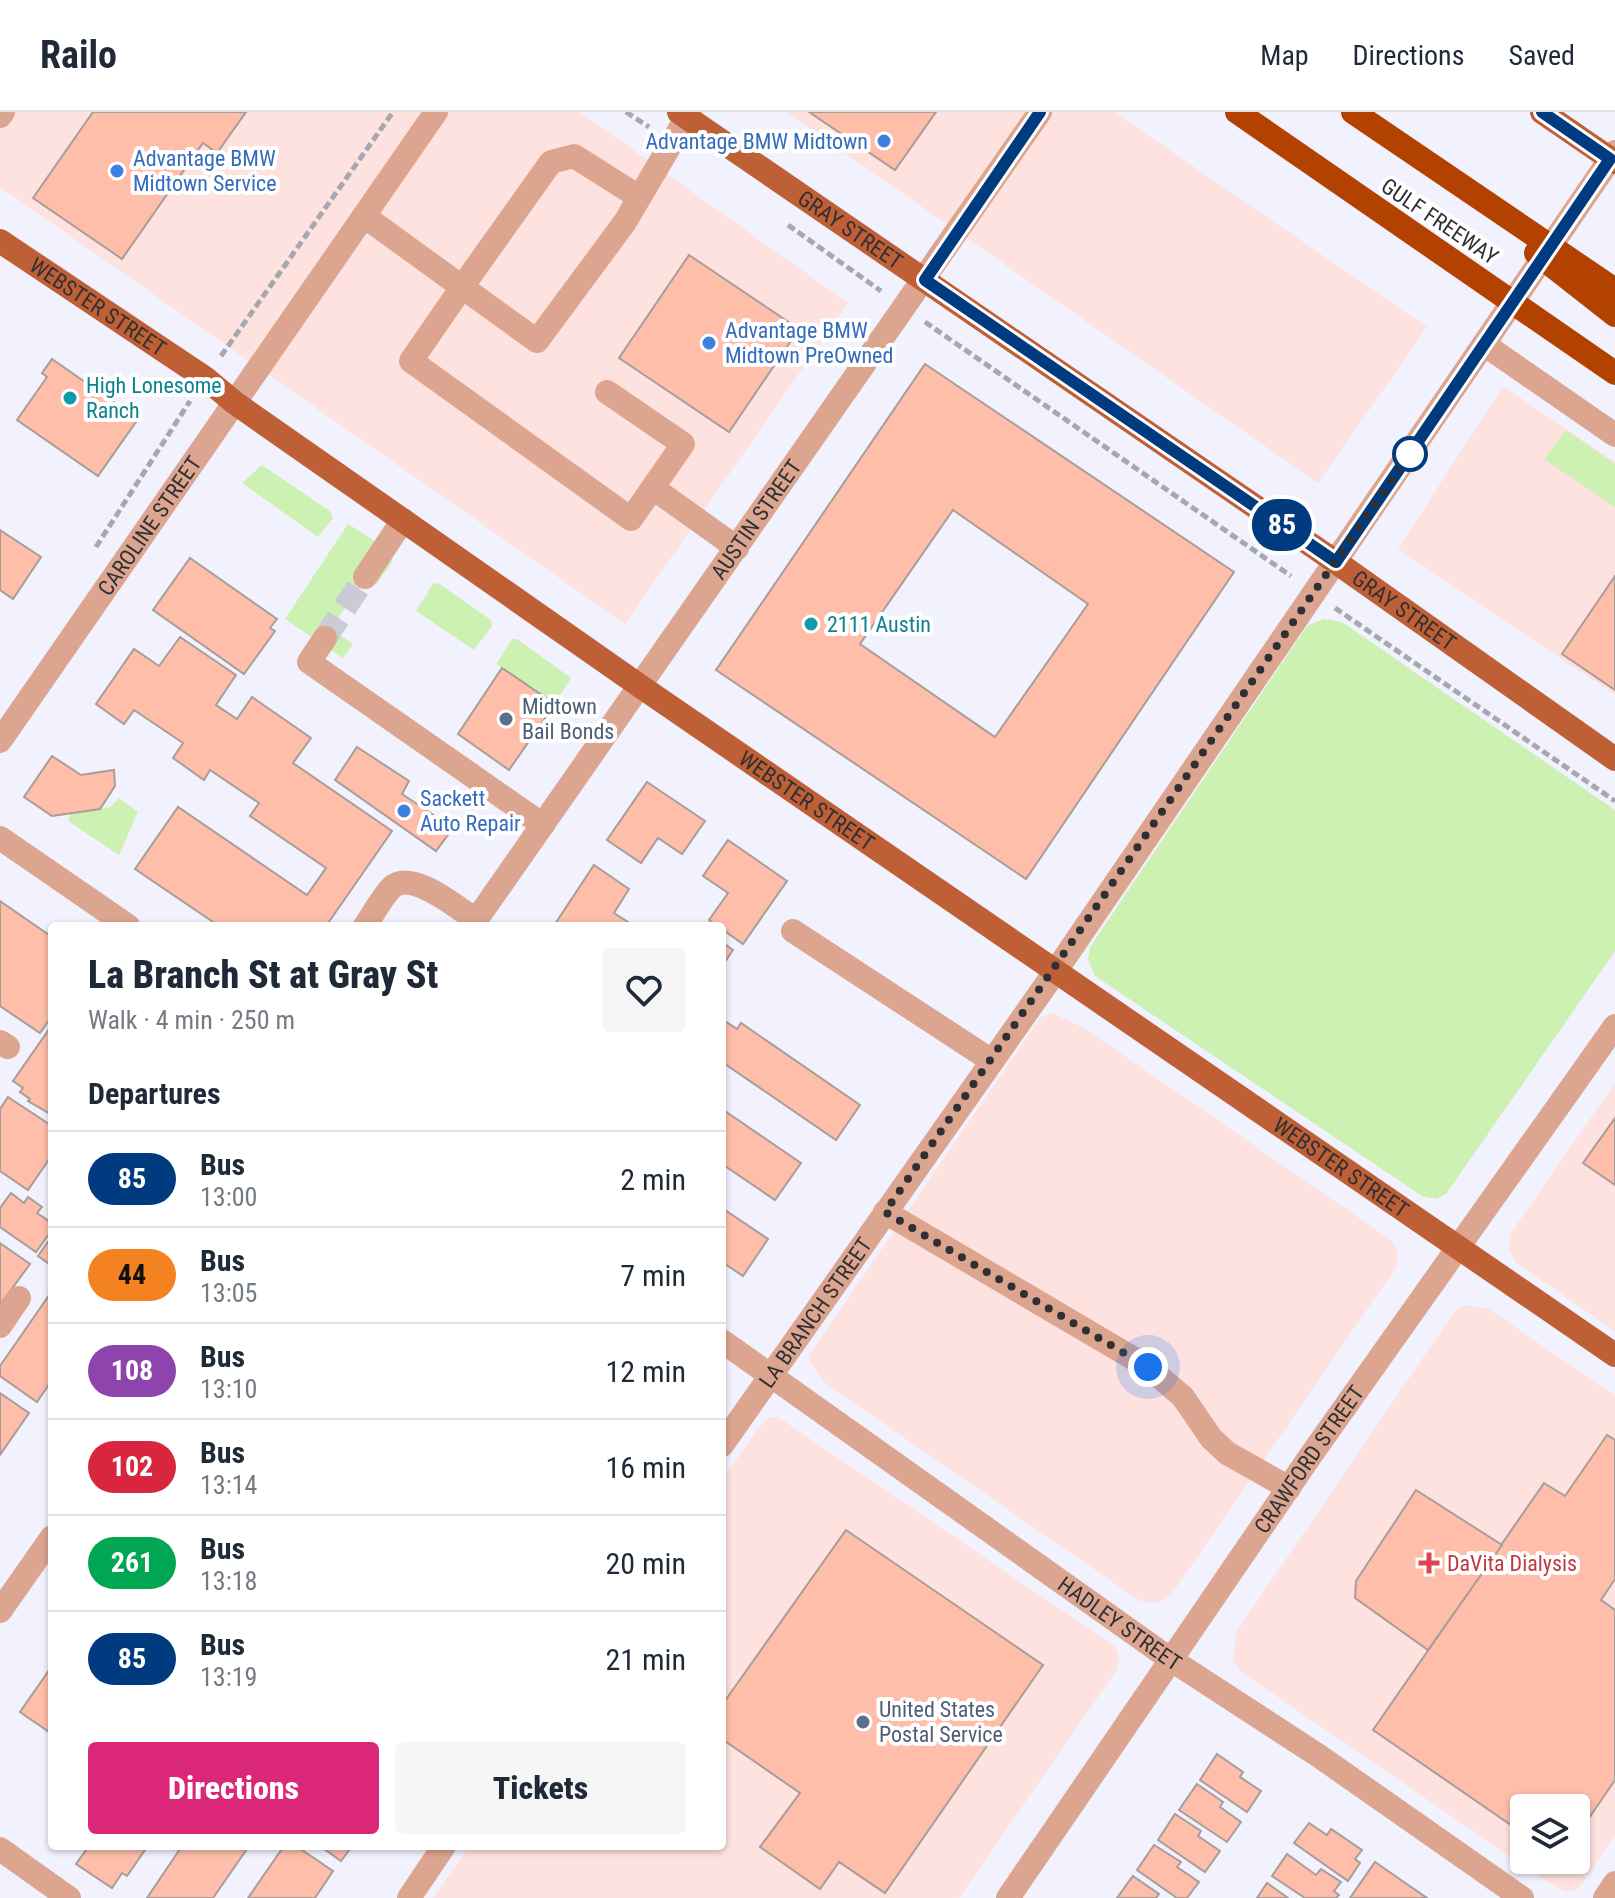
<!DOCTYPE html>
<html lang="en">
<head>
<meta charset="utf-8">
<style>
	:root { --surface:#fff; --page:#f6f6f7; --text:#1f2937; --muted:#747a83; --line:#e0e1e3; --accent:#db2777 }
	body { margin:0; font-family:"Roboto Condensed",sans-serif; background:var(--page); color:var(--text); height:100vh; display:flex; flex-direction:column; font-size:30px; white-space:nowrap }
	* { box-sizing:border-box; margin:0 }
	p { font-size:26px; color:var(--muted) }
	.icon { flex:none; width:44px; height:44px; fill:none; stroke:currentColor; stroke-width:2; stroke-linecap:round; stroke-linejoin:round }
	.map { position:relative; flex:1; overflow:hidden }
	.drawer { position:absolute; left:48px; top:810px; width:678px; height:928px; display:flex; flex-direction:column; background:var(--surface); border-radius:8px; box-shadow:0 2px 6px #0004 }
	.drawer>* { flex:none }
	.badge { padding:0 16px; border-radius:26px; font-size:28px; line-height:52px }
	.tools { position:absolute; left:1510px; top:1682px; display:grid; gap:16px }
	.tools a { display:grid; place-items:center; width:80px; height:80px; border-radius:8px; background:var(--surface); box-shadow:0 2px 6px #0004; font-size:40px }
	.you { position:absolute; width:40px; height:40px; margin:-20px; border:6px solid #fff; border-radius:50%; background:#1a73e8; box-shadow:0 0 0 12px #1a73e833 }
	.map>.badge { position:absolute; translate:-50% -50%; box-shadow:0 0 0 4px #fff }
	h2 { padding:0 40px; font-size:30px; line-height:72px }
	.round { display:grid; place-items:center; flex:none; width:84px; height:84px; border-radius:8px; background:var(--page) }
	.overview { display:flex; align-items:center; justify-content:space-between; height:136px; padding:0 40px }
	h1 { font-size:38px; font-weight:800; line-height:60px }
	.action { display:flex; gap:16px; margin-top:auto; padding:16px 40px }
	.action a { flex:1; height:92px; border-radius:8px; background:var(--accent); color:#fff; font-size:32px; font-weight:800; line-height:92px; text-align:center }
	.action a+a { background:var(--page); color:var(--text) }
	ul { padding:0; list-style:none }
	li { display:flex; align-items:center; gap:24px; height:96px; padding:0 40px; border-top:2px solid var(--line) }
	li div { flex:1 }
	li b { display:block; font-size:30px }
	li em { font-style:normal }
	li .badge { min-width:88px; font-weight:700; text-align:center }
	header { display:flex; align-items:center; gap:48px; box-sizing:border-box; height:112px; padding:0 40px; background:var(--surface); border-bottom:2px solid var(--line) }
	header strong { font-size:38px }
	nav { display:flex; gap:44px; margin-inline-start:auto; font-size:28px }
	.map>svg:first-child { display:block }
</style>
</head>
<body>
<header>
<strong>Railo</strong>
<nav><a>Map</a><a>Directions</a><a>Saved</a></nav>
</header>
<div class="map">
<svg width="1615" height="1786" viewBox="0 0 1615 1786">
	<rect width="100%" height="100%" fill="#f1f2fd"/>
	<g fill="#fde2df" fill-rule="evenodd">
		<polygon points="0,0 580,0 848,191 625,512 0,75"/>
		<polygon points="786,0 1114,0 1427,215 1318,371"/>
		<polygon points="1503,274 1615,350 1615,583 1398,437"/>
		<polygon points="1052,901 1084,916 1391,1128 1398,1140 1397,1153 1388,1167 1171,1483 1156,1491 1140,1489 825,1271 809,1249 810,1242 1040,906"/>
		<polygon points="1615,971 1615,1219 1516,1151 1508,1136 1511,1121"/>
		<path d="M1465,1193L1489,1197L1615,1284V1723L1578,1777L1566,1780L1552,1773L1241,1560L1233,1548L1237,1519L1454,1200ZM1524,1696H1576V1748H1524Z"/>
		<polygon points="778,1305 1113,1533 1120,1545 1116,1559 959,1786 433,1786 469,1734 722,1734 722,1368 757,1318 768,1306"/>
	</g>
	<g fill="#cdf0b3">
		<polygon points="1566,318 1615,352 1615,395 1544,347"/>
		<polygon points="262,353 331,400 333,406 318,425 242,371"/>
		<polygon points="348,412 393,441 392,450 376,473 365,467 331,517 353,532 343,546 285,507"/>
		<polygon points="438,471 491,508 492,514 474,538 416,499 433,472"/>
		<polygon points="1324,507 1342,510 1615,698 1615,839 1446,1082 1436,1087 1422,1084 1095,864 1088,848 1090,835 1307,514"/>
		<polygon points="512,527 517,527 571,566 555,592 496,552"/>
		<polygon points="119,686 138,700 119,743 68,709 71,701 110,695"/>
	</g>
	<g fill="#febea9" stroke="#a89d99" stroke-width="2" fill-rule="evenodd">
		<polygon points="93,0 246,0 217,41 203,31 122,147 33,86"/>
		<polygon points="809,0 936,0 895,58"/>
		<polygon points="689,143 799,217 729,320 619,246"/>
		<polygon points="52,247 138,307 98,364 17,308 47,265 42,261"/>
		<path d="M925,252L1234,460L1026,767L716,558ZM953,398L1088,492L995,625L860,532Z"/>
		<polygon points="0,418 41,445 13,487 0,478"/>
		<polygon points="190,446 277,507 270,516 275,519 244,562 153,498"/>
		<polygon points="1615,464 1615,578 1562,542"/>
		<polygon points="180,525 236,563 216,593 237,607 252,585 311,626 293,651 392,719 326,814 219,814 135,757 178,695 307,783 326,756 250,704 259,691 210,658 204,668 173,646 183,631 134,598 124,612 96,592 134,537 159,554"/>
		<polygon points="502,556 555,592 509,658 458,622"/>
		<polygon points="357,635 409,669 402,682 453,716 436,739 335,668"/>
		<polygon points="52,644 81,663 114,658 115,674 100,697 52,704 24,685"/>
		<polygon points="647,670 705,709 682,742 658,726 641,751 607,728"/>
		<polygon points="728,728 787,769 743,832 709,808 728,781 703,764"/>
		<polygon points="594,753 629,777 614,801 634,814 555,812"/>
		<polygon points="0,789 52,825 52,904 40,921 0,894"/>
		<polygon points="722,830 733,838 722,854"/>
		<polygon points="722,907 737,917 741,911 860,993 836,1028 722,950"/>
		<polygon points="52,913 52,1003 28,989 30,987 20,980 23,976 13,969"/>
		<polygon points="8,985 52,1014 52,1043 28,1078 0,1059 0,997"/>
		<polygon points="722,997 801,1051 775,1088 722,1052"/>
		<polygon points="1615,1006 1615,1073 1583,1051"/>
		<polygon points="11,1081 24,1091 28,1085 42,1095 37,1101 52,1111 52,1118 36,1140 0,1115 0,1096"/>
		<polygon points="722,1096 768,1127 743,1164 722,1150"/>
		<polygon points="52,1124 52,1154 38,1144"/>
		<polygon points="0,1131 30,1152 0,1193"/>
		<polygon points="52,1179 52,1268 37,1290 0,1264 0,1254"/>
		<polygon points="0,1281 29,1301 0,1343"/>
		<polygon points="1607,1323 1615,1328 1615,1467 1601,1488 1615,1498 1615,1668 1576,1725 1576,1696 1524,1696 1524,1722 1373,1618 1544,1371 1565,1384"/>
		<polygon points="1416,1378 1502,1433 1428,1538 1355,1486 1356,1469"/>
		<polygon points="846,1418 1043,1553 885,1781 839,1750 820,1777 760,1735 800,1681 722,1627 722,1593"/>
		<polygon points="52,1554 52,1622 20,1600"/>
		<polygon points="1217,1642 1243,1660 1240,1665 1261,1679 1247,1700 1200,1668"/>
		<polygon points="1197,1672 1223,1690 1220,1695 1241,1710 1227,1730 1179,1698"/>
		<polygon points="1175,1702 1201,1719 1198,1724 1220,1739 1205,1760 1158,1728"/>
		<polygon points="1309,1711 1327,1723 1331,1717 1362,1738 1355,1747 1360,1751 1348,1769 1294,1731"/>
		<polygon points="1154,1733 1181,1750 1177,1755 1199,1770 1187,1786 1177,1786 1137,1758"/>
		<polygon points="89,1734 144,1734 145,1738 127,1764 122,1761 112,1776 76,1752"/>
		<polygon points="182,1734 249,1734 213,1786 147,1786"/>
		<polygon points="284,1734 296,1734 333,1759 315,1786 248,1786"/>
		<polygon points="320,1734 352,1734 341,1749"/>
		<polygon points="1287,1742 1316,1763 1321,1757 1341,1770 1334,1779 1339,1783 1336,1786 1305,1786 1272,1764"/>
		<polygon points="1375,1750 1427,1786 1350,1786"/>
		<polygon points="1133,1764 1159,1782 1156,1786 1117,1786"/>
		<polygon points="1267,1771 1288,1786 1257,1786"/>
	</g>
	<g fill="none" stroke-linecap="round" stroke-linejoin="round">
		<polyline stroke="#cacbd5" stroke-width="24" stroke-dasharray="24 12" stroke-linecap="butt" points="325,526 365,465"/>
		<g stroke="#a6a7af" stroke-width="5" stroke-dasharray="8 4" stroke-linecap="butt">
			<polyline points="626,0 649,15"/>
			<polyline points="788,113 881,179"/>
			<polyline points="925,210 1291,464"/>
			<polyline points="221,244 393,0"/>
			<polyline points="96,435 190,289"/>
			<polyline points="1335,496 1615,689"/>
		</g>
		<g stroke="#dca590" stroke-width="24">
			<polyline points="0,4 3,0"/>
			<polyline points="639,85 574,44 551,50 462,175 537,229 625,110 687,5"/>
			<polyline points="364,104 462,175 411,249 631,407 683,332 607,280"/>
			<polyline points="1485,233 1615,323"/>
			<polyline points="653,376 737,436"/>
			<polyline points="365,465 403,408"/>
			<polyline points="325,526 309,550 543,713"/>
			<path id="s1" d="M0,629L436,0"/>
			<polyline points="0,726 128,814"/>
			<path d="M365,814C373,802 381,787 391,776C411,756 457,796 476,808"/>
			<path id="s2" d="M472,814L1040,0"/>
			<polyline points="793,819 992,949"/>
			<polyline points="0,930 8,935"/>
			<polyline points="885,1100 1148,1255 1183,1285 1211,1326 1227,1341 1289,1376"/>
			<polyline points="0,1214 19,1186"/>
			<path id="s3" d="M722,1229L1170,1547L1319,1644L1522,1786"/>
			<path id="s4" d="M722,1333L1055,860L1615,40"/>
			<polyline points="0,1499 52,1425"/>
			<polyline points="0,1737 69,1786"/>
			<polyline points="409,1786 444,1734"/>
			<path id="s5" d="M1008,1786L1311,1343L1615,914"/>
			<polyline points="1605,1786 1615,1771"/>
		</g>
		<g stroke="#bf5f36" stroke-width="24">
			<path id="s6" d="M679,0L1336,450L1615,647"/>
			<polyline points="1542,0 1615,50"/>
			<path id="s7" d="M0,129L205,266L235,291L640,574L1615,1243"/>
		</g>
		<g stroke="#b34100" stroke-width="24">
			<polyline points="1237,0 1615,261"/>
			<polyline points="1353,0 1615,178"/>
			<polyline points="1536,141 1615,203"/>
		</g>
	</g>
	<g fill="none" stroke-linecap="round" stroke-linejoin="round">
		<defs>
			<polyline id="line" points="1040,0 925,168 1336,450 1610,47 1542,0"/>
		</defs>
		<use href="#line" stroke="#fff" stroke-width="18"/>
		<use href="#line" stroke="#003b80" stroke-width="12"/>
		<polyline stroke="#303034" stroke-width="8" stroke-dasharray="0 14.4" points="1148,1255 885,1100 1413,337 1410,342"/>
	</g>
	<g fill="#3f7fe0" stroke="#fff" stroke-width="3">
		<circle cx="884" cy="29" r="8"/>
		<circle cx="117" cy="59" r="8"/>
		<circle cx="709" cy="231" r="8"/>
		<circle cx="404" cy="699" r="8"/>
	</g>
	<g fill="#0f9aa8" stroke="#fff" stroke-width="3">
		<circle cx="70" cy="286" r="8"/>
		<circle cx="811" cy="512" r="8"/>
	</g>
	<circle fill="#fff" stroke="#003b80" stroke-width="4" cx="1410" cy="342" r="16"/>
	<g fill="#5c6f8a" stroke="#fff" stroke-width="3">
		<circle cx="506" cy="607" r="8"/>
		<circle cx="863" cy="1610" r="8"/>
	</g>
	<path fill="#e0444e" stroke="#fff" stroke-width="3" d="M1425 1439h8v8h8v8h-8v8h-8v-8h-8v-8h8z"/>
	<g text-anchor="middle" stroke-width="8" stroke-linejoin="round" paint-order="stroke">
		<g font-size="22" fill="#366cbe" stroke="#fff" text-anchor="start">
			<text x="868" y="37" text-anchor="end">Advantage BMW Midtown</text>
			<text x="133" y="54">Advantage BMW<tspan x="133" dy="25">Midtown Service</tspan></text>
			<text x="725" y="226">Advantage BMW<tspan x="725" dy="25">Midtown PreOwned</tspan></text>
			<text x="420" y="694">Sackett<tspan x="420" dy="25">Auto Repair</tspan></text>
		</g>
		<g font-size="22" fill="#303034" stroke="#fff">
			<text transform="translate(1440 109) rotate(34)" y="8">GULF FREEWAY</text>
			<text dy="8" stroke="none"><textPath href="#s6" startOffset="208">GRAY STREET</textPath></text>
			<text dy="8" stroke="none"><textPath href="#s7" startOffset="118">WEBSTER STREET</textPath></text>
			<text dy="8" stroke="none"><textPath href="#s2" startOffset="496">AUSTIN STREET</textPath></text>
			<text dy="8" stroke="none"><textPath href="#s1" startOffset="262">CAROLINE STREET</textPath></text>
			<text dy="8" stroke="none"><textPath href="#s6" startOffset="880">GRAY STREET</textPath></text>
			<text dy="8" stroke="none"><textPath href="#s7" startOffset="982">WEBSTER STREET</textPath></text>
			<text dy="8" stroke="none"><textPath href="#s7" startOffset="1630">WEBSTER STREET</textPath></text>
			<text dy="8" stroke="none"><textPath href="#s4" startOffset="162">LA BRANCH STREET</textPath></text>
			<text dy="8" stroke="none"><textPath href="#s5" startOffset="532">CRAWFORD STREET</textPath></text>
			<text dy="8" stroke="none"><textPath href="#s3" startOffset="488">HADLEY STREET</textPath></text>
		</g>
		<g font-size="22" fill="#0d838f" stroke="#fff" text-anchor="start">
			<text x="86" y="281">High Lonesome<tspan x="86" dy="25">Ranch</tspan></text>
			<text x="827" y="520">2111 Austin</text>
		</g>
		<g font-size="22" fill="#4e5e75" stroke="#fff" text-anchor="start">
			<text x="522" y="602">Midtown<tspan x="522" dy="25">Bail Bonds</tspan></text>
			<text x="879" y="1605">United States<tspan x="879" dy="25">Postal Service</tspan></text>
		</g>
		<g font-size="22" fill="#be3a42" stroke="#fff" text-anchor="start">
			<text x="1447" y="1459">DaVita Dialysis</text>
		</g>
	</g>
</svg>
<div class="tools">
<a><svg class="icon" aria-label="layers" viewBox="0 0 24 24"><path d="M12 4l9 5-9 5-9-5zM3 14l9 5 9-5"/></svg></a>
</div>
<div class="you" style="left:1148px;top:1255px"></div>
<b class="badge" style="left:1282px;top:413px;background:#003b80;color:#fff">85</b>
<section class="drawer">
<div class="overview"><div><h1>La Branch St at Gray St</h1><p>Walk · 4 min · 250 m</p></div><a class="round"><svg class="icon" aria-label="heart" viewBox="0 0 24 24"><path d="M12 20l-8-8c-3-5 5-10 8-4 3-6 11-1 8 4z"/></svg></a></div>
<h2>Departures</h2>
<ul>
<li><span class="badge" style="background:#003b80;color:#fff">85</span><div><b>Bus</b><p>13:00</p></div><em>2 min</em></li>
<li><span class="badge" style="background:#f58220;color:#111">44</span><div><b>Bus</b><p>13:05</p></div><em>7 min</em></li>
<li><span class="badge" style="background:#8e44ad;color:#fff">108</span><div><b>Bus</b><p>13:10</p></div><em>12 min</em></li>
<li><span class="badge" style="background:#d7263d;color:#fff">102</span><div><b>Bus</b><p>13:14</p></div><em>16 min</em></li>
<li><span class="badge" style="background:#00a651;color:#fff">261</span><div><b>Bus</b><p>13:18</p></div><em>20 min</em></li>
<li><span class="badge" style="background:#003b80;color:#fff">85</span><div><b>Bus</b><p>13:19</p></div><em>21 min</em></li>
</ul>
<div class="action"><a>Directions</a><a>Tickets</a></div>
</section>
</div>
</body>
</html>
